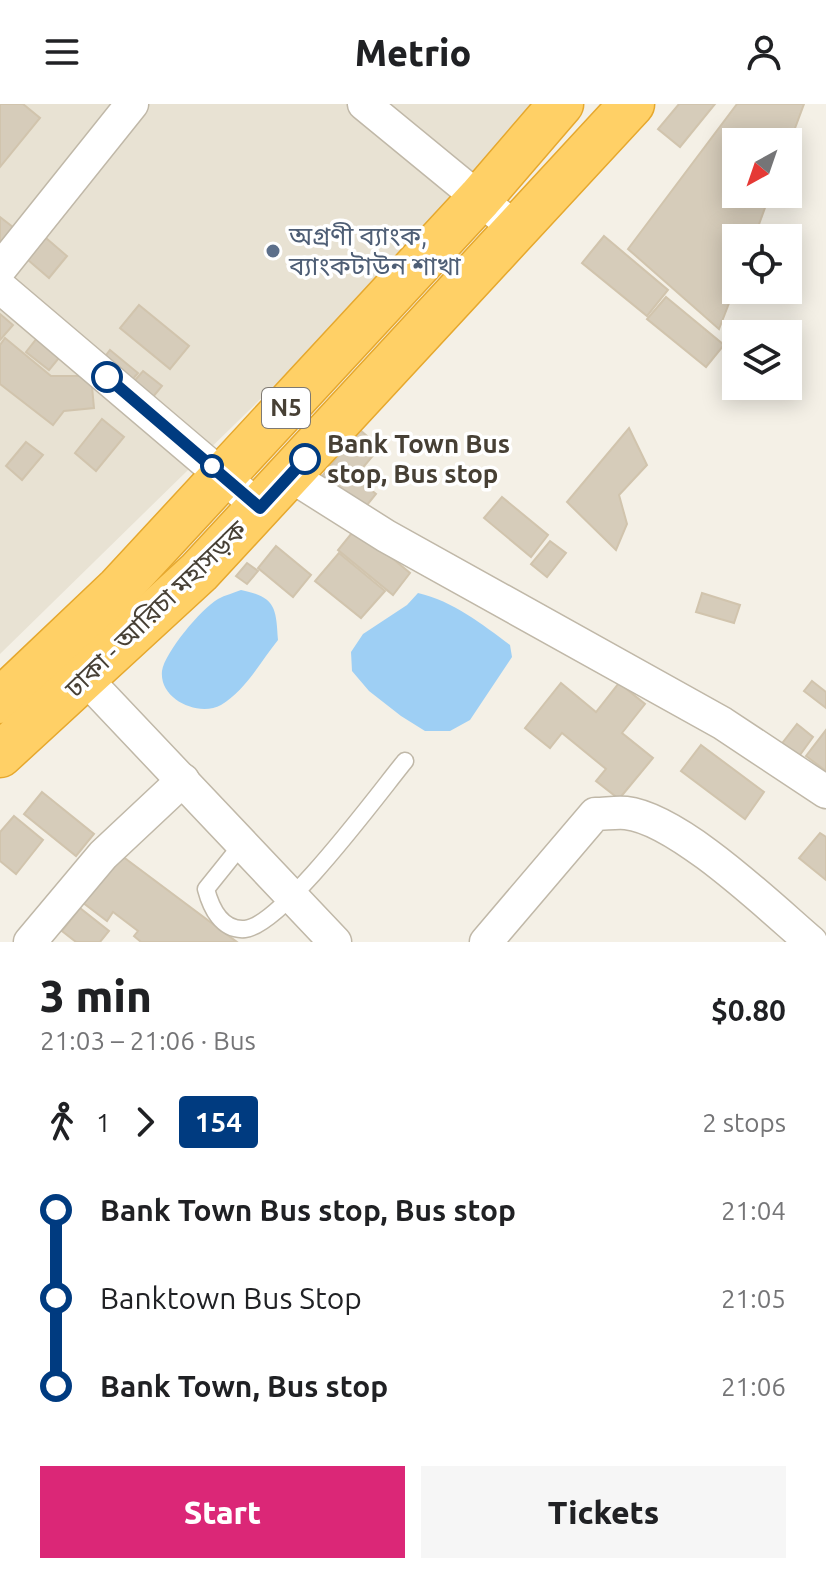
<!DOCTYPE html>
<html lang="en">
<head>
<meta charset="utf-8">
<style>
	:root { --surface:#fff; --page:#f6f6f6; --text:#202124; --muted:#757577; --accent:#db2777 }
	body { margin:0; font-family:Ubuntu,"Noto Sans Bengali",sans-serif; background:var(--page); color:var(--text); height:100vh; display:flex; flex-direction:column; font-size:30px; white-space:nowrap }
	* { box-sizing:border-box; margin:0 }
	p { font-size:26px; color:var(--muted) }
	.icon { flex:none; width:44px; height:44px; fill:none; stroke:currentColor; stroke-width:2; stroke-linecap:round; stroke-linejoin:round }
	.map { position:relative; height:838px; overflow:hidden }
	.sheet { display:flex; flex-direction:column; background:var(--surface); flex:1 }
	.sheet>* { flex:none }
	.badge { padding:0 16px; border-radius:6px; font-size:28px; line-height:52px }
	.needle { width:52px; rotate:220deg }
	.controls { position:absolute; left:722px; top:24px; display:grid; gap:16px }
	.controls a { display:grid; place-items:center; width:80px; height:80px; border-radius:0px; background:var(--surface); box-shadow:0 4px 20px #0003; font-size:40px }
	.map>.badge { position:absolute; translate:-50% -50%; box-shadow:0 0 0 4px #fff }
	.legs { display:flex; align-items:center; gap:12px; height:88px; padding:0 40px; font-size:26px }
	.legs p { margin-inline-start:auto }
	.head { display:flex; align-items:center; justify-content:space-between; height:136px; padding:0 40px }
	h1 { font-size:44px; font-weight:800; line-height:60px }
	.primary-button { display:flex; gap:16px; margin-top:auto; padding:16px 40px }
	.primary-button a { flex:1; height:92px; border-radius:0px; background:var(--accent); color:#fff; font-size:32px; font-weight:800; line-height:92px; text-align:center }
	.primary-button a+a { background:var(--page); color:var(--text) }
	ul { padding:0 40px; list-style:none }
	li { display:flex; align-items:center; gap:28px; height:88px; font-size:30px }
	li i { display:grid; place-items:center; width:12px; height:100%; margin:0 10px; background:currentColor }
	li i::after { content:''; width:20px; height:20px; margin:-10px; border:6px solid; border-radius:50%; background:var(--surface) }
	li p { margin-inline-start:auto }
	li:first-child i { background:linear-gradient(#0000 50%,currentColor 0) }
	li:last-child i { background:linear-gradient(currentColor 50%,#0000 0) }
	header { display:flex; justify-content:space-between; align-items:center; height:104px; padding:0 40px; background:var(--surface); font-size:36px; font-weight:800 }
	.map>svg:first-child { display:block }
</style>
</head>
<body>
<header><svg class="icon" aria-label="menu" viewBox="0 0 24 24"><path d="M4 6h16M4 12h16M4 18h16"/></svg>Metrio<svg class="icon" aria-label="person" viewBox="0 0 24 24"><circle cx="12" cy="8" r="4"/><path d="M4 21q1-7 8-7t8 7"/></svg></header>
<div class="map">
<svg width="826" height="838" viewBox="0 0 826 838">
	<rect width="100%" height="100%" fill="#f4f0e6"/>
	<polygon fill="#e8e2d3" points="0,0 547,0 426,133 0,550"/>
	<g fill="#9ecff4">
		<path d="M241,486C276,493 276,504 278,536C261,557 245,587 221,601C199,613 159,596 162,567C165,548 201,505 218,495C225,491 234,489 241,486Z"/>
		<path d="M418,489C453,497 482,520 510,541L512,553L470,616L450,627H425L401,612L369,587L352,567L351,548L363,530L407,501Z"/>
	</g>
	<g fill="#d6ccba" stroke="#d1c4ad" stroke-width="2">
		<polygon points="0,0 23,0 40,14 0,63"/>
		<polygon points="679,0 715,0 680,43 658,25"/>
		<polygon points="737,0 804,0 788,43 788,38 736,38 736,90 770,90 754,134 736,134 736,181 719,225 628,145"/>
		<polygon points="0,113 23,131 11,145 0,136"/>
		<polygon points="39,128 67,152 49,174 21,150"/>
		<polygon points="604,132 668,186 647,212 582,159"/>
		<polygon points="666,193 724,241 706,263 647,215"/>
		<polygon points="139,201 189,242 170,265 120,224"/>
		<polygon points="0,210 13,221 0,236"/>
		<polygon points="45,224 68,243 49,266 26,248"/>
		<polygon points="5,234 51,272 91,272 94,304 64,307 53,321 0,280 0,241"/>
		<polygon points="110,246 138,269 124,285 97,263"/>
		<polygon points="143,267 162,282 148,299 129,283"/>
		<polygon points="102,315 124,333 96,367 75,349"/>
		<polygon points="629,324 647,361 619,391 627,420 616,446 567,398"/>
		<polygon points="360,326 380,343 355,373 376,390 363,406 322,372"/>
		<polygon points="26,338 43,351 22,376 6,362"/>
		<polygon points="502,393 548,431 531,453 484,414"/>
		<polygon points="356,424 410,469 393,491 338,446"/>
		<polygon points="550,437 566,449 547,473 531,460"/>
		<polygon points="276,442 311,471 293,493 258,464"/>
		<polygon points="339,449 385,487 361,514 315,477"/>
		<polygon points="247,459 258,467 247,480 236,472"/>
		<polygon points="702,489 740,501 734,519 696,508"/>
		<polygon points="812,577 826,588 826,604 804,587"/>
		<polygon points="561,579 596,608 619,579 645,600 622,629 653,654 619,695 596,677 606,665 562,629 550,644 525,624"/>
		<polygon points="797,620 813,633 797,655 780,642"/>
		<polygon points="826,626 826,667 806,652"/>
		<polygon points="701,641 764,688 745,715 681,667"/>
		<polygon points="42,688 94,730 76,752 24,710"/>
		<polygon points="14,712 43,736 16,770 0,757 0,728"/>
		<polygon points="820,729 826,733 826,776 799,754"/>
		<polygon points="118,749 237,838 141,838 134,832 138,827 113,808 107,817 82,798"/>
		<polygon points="80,804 109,827 100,838 76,838 62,827"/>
	</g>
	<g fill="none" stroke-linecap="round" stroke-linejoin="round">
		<defs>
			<path id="lane" d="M243,739L206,785C211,804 222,827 245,825C282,821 378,690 405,657"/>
			<g id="street">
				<polyline points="364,0 515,124"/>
				<polyline points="0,165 132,0"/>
				<polyline points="0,183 260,404"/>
				<polyline points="291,372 386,432 722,619 826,688"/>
				<polyline points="86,575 335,838"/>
				<polyline points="30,838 103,751 183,676"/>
				<path d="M486,838L595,710C605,710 616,708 626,709C679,715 769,802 811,838"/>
			</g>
			<g id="highway">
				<polyline points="0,597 119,484 480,94 561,0"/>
				<polyline points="0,651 199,468 632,0"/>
			</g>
		</defs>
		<use href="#lane" stroke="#c0b8a8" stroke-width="19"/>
		<use href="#street" stroke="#c0b8a8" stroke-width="35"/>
		<use href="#highway" stroke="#e6a82e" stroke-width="47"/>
		<use href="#lane" stroke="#fff" stroke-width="16"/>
		<use href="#street" stroke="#fff" stroke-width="32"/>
		<use href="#highway" stroke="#ffd066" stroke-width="44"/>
	</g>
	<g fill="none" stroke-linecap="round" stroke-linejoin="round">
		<defs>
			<polyline id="line-1" points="107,273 260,404 305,355"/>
		</defs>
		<use href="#line-1" stroke="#fff" stroke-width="18"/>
		<use href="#line-1" stroke="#003b80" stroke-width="12"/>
	</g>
	<circle fill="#5c6f8a" stroke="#fff" stroke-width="3" cx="273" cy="147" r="8"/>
	<g fill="#fff" stroke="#003b80" stroke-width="4">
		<circle cx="107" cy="273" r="14"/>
		<circle cx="305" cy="355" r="14"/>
		<circle cx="212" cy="362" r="10"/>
	</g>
	<g text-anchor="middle" stroke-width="7" stroke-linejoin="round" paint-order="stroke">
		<rect fill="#fff" stroke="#7e7972" stroke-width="2" x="262" y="284" width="48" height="40" rx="6"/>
		<g font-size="24" font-weight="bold" fill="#474035">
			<text x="286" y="312">N5</text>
		</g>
		<g font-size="26" fill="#4e5e75" stroke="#fff" text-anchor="start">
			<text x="289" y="141">অগ্রণী ব্যাংক,<tspan x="289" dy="30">ব্যাংকটাউন শাখা</tspan></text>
		</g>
		<g font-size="26" font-weight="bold" fill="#474035" stroke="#fff" text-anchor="start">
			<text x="327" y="349">Bank Town Bus<tspan x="327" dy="30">stop, Bus stop</tspan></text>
		</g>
		<g font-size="26" fill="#474035" stroke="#fff">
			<text transform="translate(156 505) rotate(-44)" y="9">ঢাকা - আরিচা মহাসড়ক</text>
		</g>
	</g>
</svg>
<div class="controls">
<a><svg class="needle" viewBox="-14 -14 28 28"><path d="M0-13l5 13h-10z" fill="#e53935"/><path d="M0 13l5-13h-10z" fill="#757577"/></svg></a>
<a><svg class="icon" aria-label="locate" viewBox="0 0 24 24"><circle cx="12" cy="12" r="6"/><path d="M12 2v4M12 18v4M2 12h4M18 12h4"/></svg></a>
<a><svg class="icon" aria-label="layers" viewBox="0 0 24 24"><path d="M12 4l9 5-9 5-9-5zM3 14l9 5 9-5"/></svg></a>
</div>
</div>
<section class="sheet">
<div class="head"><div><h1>3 min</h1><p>21:03 – 21:06 · Bus</p></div><b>$0.80</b></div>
<div class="legs"><svg class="icon" aria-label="walk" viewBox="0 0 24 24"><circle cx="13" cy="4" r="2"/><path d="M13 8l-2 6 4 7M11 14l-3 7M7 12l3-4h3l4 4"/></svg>1<svg class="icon" aria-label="forward" viewBox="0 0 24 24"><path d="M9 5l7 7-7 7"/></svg><b class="badge" style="background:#003b80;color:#fff">154</b><p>2 stops</p></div>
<ul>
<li><i style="color:#003b80"></i><b>Bank Town Bus stop, Bus stop</b><p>21:04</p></li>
<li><i style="color:#003b80"></i><span>Banktown Bus Stop</span><p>21:05</p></li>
<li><i style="color:#003b80"></i><b>Bank Town, Bus stop</b><p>21:06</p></li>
</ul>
<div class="primary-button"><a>Start</a><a>Tickets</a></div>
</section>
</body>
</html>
